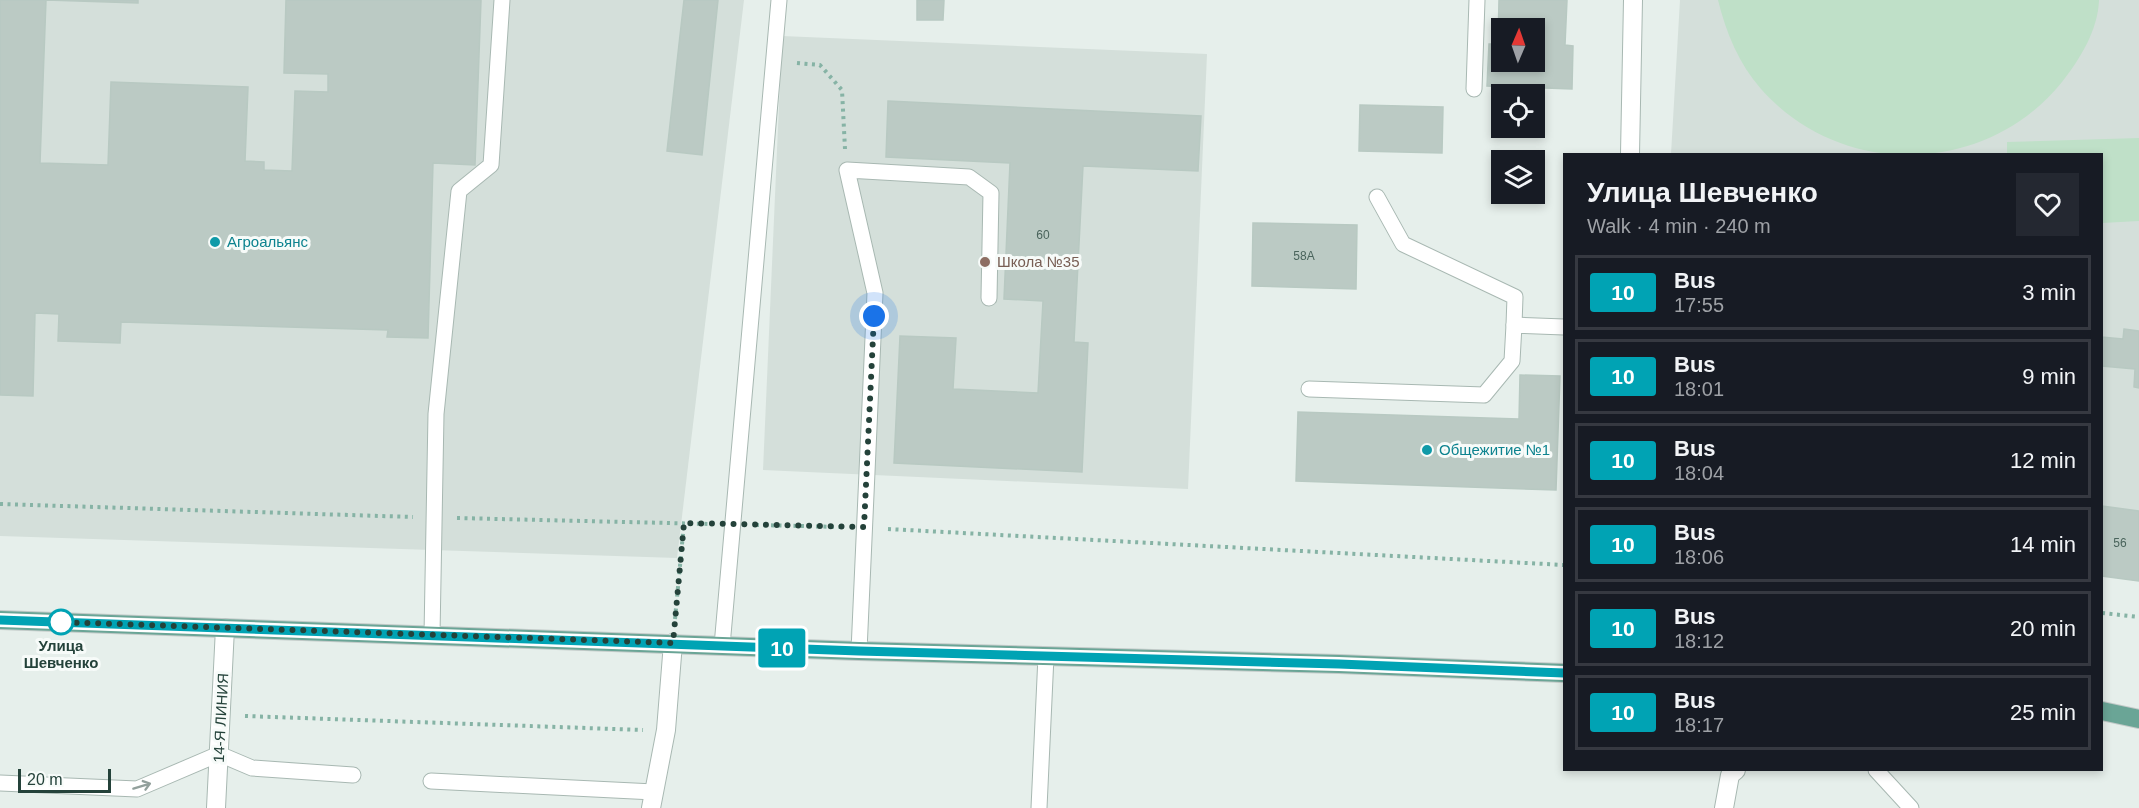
<!DOCTYPE html>
<html lang="en">
<head>
<meta charset="utf-8">
<style>
	:root { --surface:#171b24; --page:#242831; --text:#f1f3f6; --muted:#9ea1a6; --line:#363941 }
	body { margin:0; font-family:Helvetica,sans-serif; background:var(--page); color:var(--text); height:100vh; display:flex; flex-direction:column; font-size:22px; white-space:nowrap }
	* { box-sizing:border-box; margin:0 }
	p { font-size:20px; color:var(--muted) }
	.icon { flex:none; width:33px; height:33px; fill:none; stroke:currentColor; stroke-width:2; stroke-linecap:round; stroke-linejoin:round }
	.map { position:relative; flex:1; overflow:hidden }
	.panel { position:absolute; left:1563px; top:153px; width:540px; height:618px; display:flex; flex-direction:column; background:var(--surface); border-radius:0px; box-shadow:0 3px 9px #0003 }
	.panel>* { flex:none }
	.badge { padding:0 12px; border-radius:4px; font-size:21px; line-height:39px }
	.needle { width:39px; rotate:2deg }
	.buttons { position:absolute; left:1491px; top:18px; display:grid; gap:12px }
	.buttons a { display:grid; place-items:center; width:54px; height:54px; border-radius:0px; background:var(--surface); box-shadow:0 3px 9px #0003; font-size:30px }
	.scale { position:absolute; left:18px; bottom:15px; width:93px; box-sizing:border-box; padding-left:6px; border:3px solid #24423a; border-top:0; font-size:16px; line-height:21px; white-space:nowrap; color:#24423a; -webkit-text-stroke:4px #f7fbf9; paint-order:stroke }
	.you { position:absolute; width:30px; height:30px; margin:-15px; border:4px solid #fff; border-radius:50%; background:#1a73e8; box-shadow:0 0 0 9px #1a73e833 }
	.map>.badge { position:absolute; translate:-50% -50%; box-shadow:0 0 0 3px #fff }
	.round { display:grid; place-items:center; flex:none; width:63px; height:63px; border-radius:0px; background:var(--page) }
	.head { display:flex; align-items:center; justify-content:space-between; height:102px; padding:0 24px }
	h1 { font-size:28px; font-weight:700; line-height:45px }
	ul { padding:0; list-style:none }
	li { display:flex; align-items:center; gap:18px; height:75px; margin:0 12px 9px; padding:0 12px; border:3px solid var(--line); border-radius:0px }
	li div { flex:1 }
	li b { display:block; font-size:22px }
	li em { font-style:normal }
	li .badge { min-width:66px; font-weight:700; text-align:center }
	.map>svg:first-child { display:block }
</style>
</head>
<body>
<div class="map">
<svg width="2139" height="808" viewBox="0 0 2139 808">
	<rect width="100%" height="100%" fill="#e6efeb"/>
	<g fill="#d4dfda">
		<polygon points="0,0 744,0 677,558 0,536"/>
		<polygon points="1680,0 2139,0 2139,581 2102,576 2102,154 1671,154"/>
		<polygon points="782,36 1207,54 1188,489 763,470"/>
	</g>
	<g fill="#bfe0c8">
		<path d="M1718,0H2099C2098,30 2080,59 2062,82C1986,176 1842,180 1761,89C1739,64 1726,33 1718,0Z"/>
		<polygon points="2139,138 2139,221 2102,223 2102,154 2007,154 2007,142"/>
	</g>
	<g fill="#bbcac4" stroke="#b8c9c2" stroke-width="1.5" fill-rule="evenodd">
		<polygon points="0,0 138,0 138,3 46,0 40,163 108,165 111,82 248,87 245,161 264,162 264,170 292,171 295,91 328,92 328,74 284,73 286,0 481,0 475,165 433,163 428,338 387,337 388,330 121,322 120,343 58,341 59,314 35,313 33,396 0,395"/>
		<polygon points="684,0 718,0 702,155 667,151"/>
		<polygon points="917,0 944,0 943,20 917,20"/>
		<path d="M1499,0H1567L1565,45L1573,46L1572,89L1487,86L1489,44H1498ZM1502,28H1534V62H1502Z"/>
		<polygon points="888,101 1201,116 1198,171 1083,166 1074,342 1088,343 1082,472 894,463 900,336 956,338 953,389 1038,393 1043,301 1004,299 1010,163 886,157"/>
		<polygon points="1360,105 1443,107 1442,153 1359,151"/>
		<polygon points="1253,223 1357,225 1356,289 1252,286"/>
		<polygon points="2124,329 2139,331 2139,388 2134,387 2135,369 2102,366 2102,337 2123,339"/>
		<polygon points="1520,375 1560,376 1556,490 1296,481 1298,412 1519,419"/>
		<polygon points="2102,506 2139,511 2139,581 2102,576"/>
	</g>
	<g fill="none" stroke-linecap="round" stroke-linejoin="round">
		<defs>
			<g id="service">
				<polyline points="1474,89 1477,0"/>
				<polyline points="1377,197 1403,244 1515,297 1514,325"/>
				<polyline points="1309,389 1484,395 1512,361 1514,325 1564,327"/>
				<polyline points="432,635 436,414 459,191 491,165 502,0"/>
				<polyline points="722,646 779,0"/>
				<polyline points="859,651 875,293 847,170 969,177 991,193 989,298"/>
				<polyline points="1876,770 1911,808"/>
				<polyline points="431,781 654,792"/>
				<polyline points="0,783 137,789 219,754 252,768 353,775"/>
				<polyline points="1039,808 1046,656"/>
			</g>
			<g id="minor">
				<polyline points="1630,154 1633,0"/>
				<polyline points="216,808 225,628"/>
				<polyline points="651,808 666,730 673,643"/>
				<polyline points="1724,808 1730,775 1736,770"/>
			</g>
			<g id="primary">
				<polyline points="0,620 859,651 1339,664 1564,673"/>
				<polyline points="2102,711 2139,719"/>
			</g>
		</defs>
		<use href="#service" stroke="#a8b8b2" stroke-width="17"/>
		<use href="#minor" stroke="#a8b8b2" stroke-width="20"/>
		<use href="#primary" stroke="#c2cac8" stroke-width="20"/>
		<g stroke="#86b3a5" stroke-width="4" stroke-dasharray="3 4.5" stroke-linecap="butt">
			<polyline points="797,63 820,65 842,90 845,149"/>
			<polyline points="0,504 413,517"/>
			<polyline points="457,518 710,524"/>
			<polyline points="756,525 842,527"/>
			<polyline points="888,529 1564,565"/>
			<polyline points="2102,613 2139,617"/>
			<polyline points="675,619 684,523"/>
			<polyline points="245,716 643,730"/>
		</g>
		<use href="#service" stroke="#fff" stroke-width="15"/>
		<use href="#minor" stroke="#fff" stroke-width="18"/>
		<use href="#primary" stroke="#6aa596" stroke-width="18"/>
	</g>
	<defs><path id="oneway-shaft" d="M-6 0H5M1.5-3L5.5 0L1.5 3" fill="none" stroke-width="1.6" stroke-linecap="round" stroke-linejoin="round" transform="scale(1.5)"/></defs>
	<use stroke="#92a09c" href="#oneway-shaft" transform="translate(142 786) rotate(-17)"/>
	<g fill="none" stroke-linecap="round" stroke-linejoin="round">
		<defs>
			<polyline id="line" points="0,620 859,651 1339,664 1564,673"/>
		</defs>
		<use href="#line" stroke="#fff" stroke-width="14"/>
		<use href="#line" stroke="#00a3b4" stroke-width="9"/>
		<polyline stroke="#24423a" stroke-width="6" stroke-dasharray="0 10.8" points="61,622 58,622 673,643 684,523 864,527 874,316"/>
	</g>
	<g fill="#0f9aa8" stroke="#f7fbf9" stroke-width="2">
		<circle cx="215" cy="242" r="6"/>
		<circle cx="1427" cy="450" r="6"/>
	</g>
	<circle fill="#8d6e63" stroke="#f7fbf9" stroke-width="2" cx="985" cy="262" r="6"/>
	<circle fill="#fff" stroke="#00a3b4" stroke-width="3" cx="61" cy="622" r="12"/>
	<g text-anchor="middle" stroke-width="6" stroke-linejoin="round" paint-order="stroke">
		<g font-size="12" fill="#4a645c">
			<text x="1043" y="239">60</text>
			<text x="1304" y="260">58А</text>
			<text x="2120" y="547">56</text>
		</g>
		<g font-size="15" fill="#0d838f" stroke="#f7fbf9" text-anchor="start">
			<text x="227" y="247">Агроальянс</text>
			<text x="1439" y="455">Общежитие №1</text>
		</g>
		<g font-size="15" fill="#785e54" stroke="#f7fbf9" text-anchor="start">
			<text x="997" y="267">Школа №35</text>
		</g>
		<g font-size="15" font-weight="bold" fill="#24423a" stroke="#f7fbf9">
			<text x="61" y="651">Улица<tspan x="61" dy="17">Шевченко</tspan></text>
		</g>
		<g font-size="15" fill="#24423a" stroke="#f7fbf9">
			<text transform="translate(221 718) rotate(-87)" y="5">14-Я ЛИНИЯ</text>
		</g>
	</g>
</svg>
<div class="buttons">
<a><svg class="needle" viewBox="-14 -14 28 28"><path d="M0-13l5 13h-10z" fill="#e53935"/><path d="M0 13l5-13h-10z" fill="#9ea1a6"/></svg></a>
<a><svg class="icon" aria-label="locate" viewBox="0 0 24 24"><circle cx="12" cy="12" r="6"/><path d="M12 2v4M12 18v4M2 12h4M18 12h4"/></svg></a>
<a><svg class="icon" aria-label="layers" viewBox="0 0 24 24"><path d="M12 4l9 5-9 5-9-5zM3 14l9 5 9-5"/></svg></a>
</div>
<div class="scale">20 m</div>
<div class="you" style="left:874px;top:316px"></div>
<b class="badge" style="left:782px;top:648px;background:#00a3b4;color:#fff">10</b>
<section class="panel">
<div class="head"><div><h1>Улица Шевченко</h1><p>Walk · 4 min · 240 m</p></div><a class="round"><svg class="icon" aria-label="heart" viewBox="0 0 24 24"><path d="M12 20l-8-8c-3-5 5-10 8-4 3-6 11-1 8 4z"/></svg></a></div>
<ul>
<li><span class="badge" style="background:#00a3b4;color:#fff">10</span><div><b>Bus</b><p>17:55</p></div><em>3 min</em></li>
<li><span class="badge" style="background:#00a3b4;color:#fff">10</span><div><b>Bus</b><p>18:01</p></div><em>9 min</em></li>
<li><span class="badge" style="background:#00a3b4;color:#fff">10</span><div><b>Bus</b><p>18:04</p></div><em>12 min</em></li>
<li><span class="badge" style="background:#00a3b4;color:#fff">10</span><div><b>Bus</b><p>18:06</p></div><em>14 min</em></li>
<li><span class="badge" style="background:#00a3b4;color:#fff">10</span><div><b>Bus</b><p>18:12</p></div><em>20 min</em></li>
<li><span class="badge" style="background:#00a3b4;color:#fff">10</span><div><b>Bus</b><p>18:17</p></div><em>25 min</em></li>
</ul>
</section>
</div>
</body>
</html>
